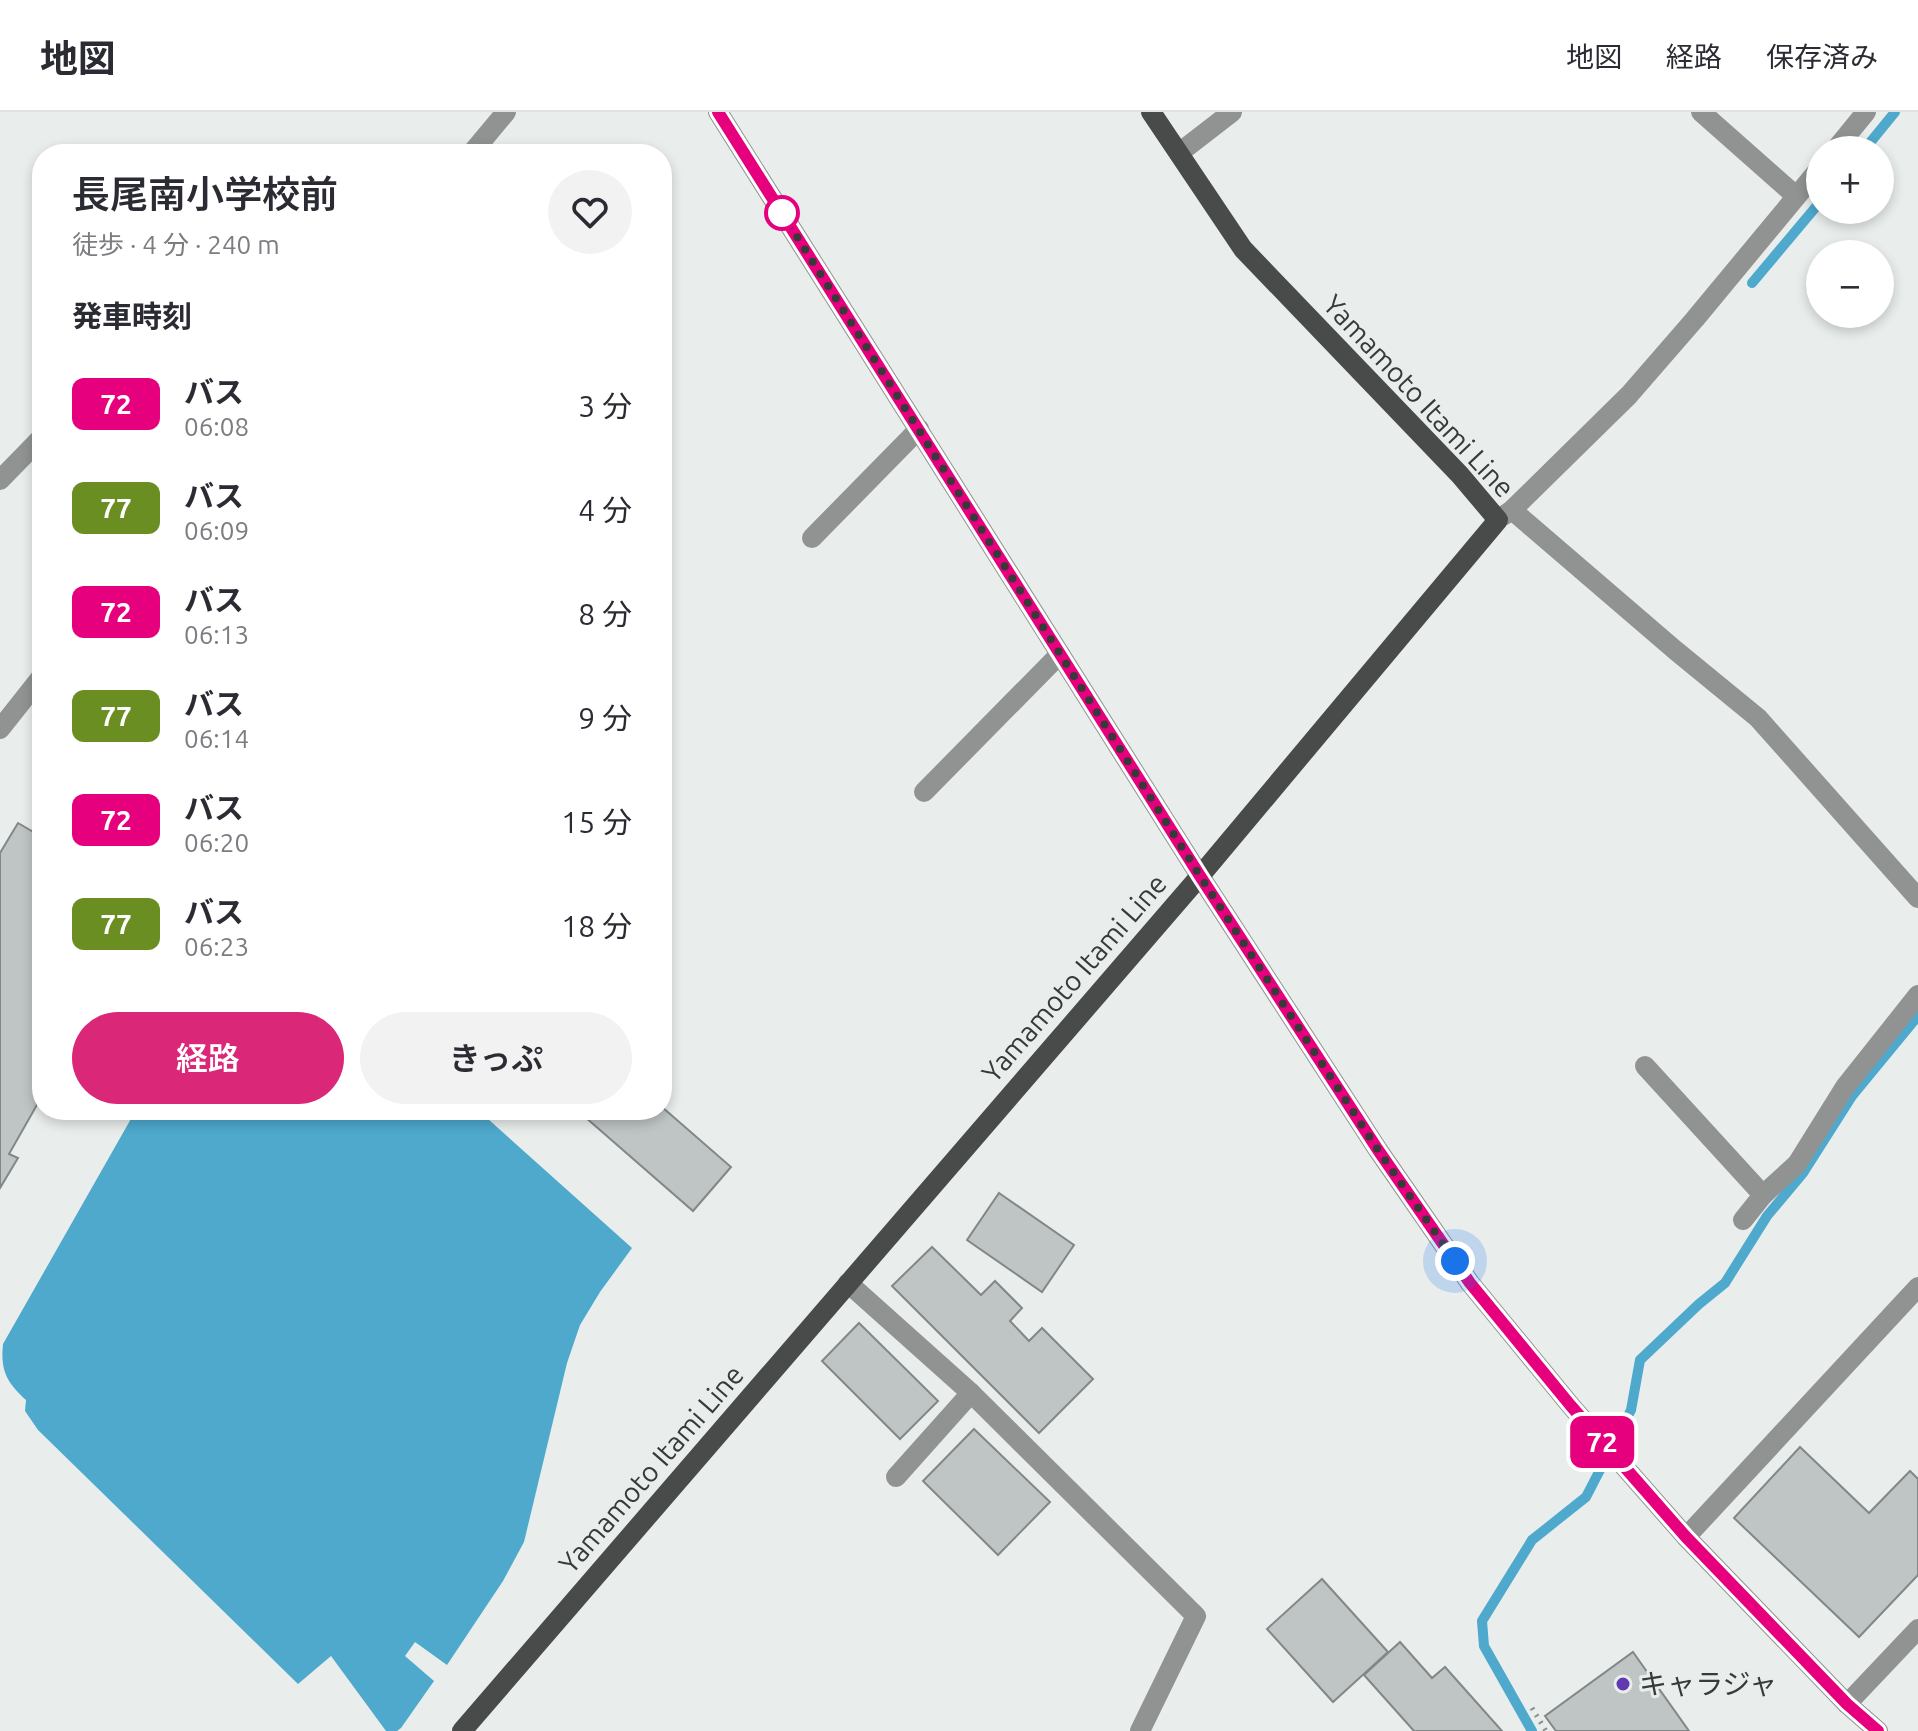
<!DOCTYPE html>
<html lang="ja">
<head>
<meta charset="utf-8">
<style>
	:root { --surface:#fff; --page:#f2f2f3; --text:#2b2b33; --muted:#7c7c81; --line:#e1e1e2; --accent:#db2777 }
	body { margin:0; font-family:Ubuntu,"Noto Sans JP",sans-serif; background:var(--page); color:var(--text); height:100vh; display:flex; flex-direction:column; font-size:30px; white-space:nowrap }
	* { box-sizing:border-box; margin:0 }
	p { font-size:26px; color:var(--muted) }
	.icon { flex:none; width:44px; height:44px; fill:none; stroke:currentColor; stroke-width:2; stroke-linecap:round; stroke-linejoin:round }
	.map { position:relative; flex:1; overflow:hidden }
	.details { position:absolute; left:32px; top:32px; width:640px; height:976px; display:flex; flex-direction:column; background:var(--surface); border-radius:32px; box-shadow:0 4px 12px #0003 }
	.details>* { flex:none }
	.badge { padding:0 16px; border-radius:12px; font-size:28px; line-height:52px }
	.fabs { position:absolute; left:1806px; top:24px; display:grid; gap:16px }
	.fabs a { display:grid; place-items:center; width:88px; height:88px; border-radius:50%; background:var(--surface); box-shadow:0 4px 12px #0003; font-size:40px }
	.you { position:absolute; width:40px; height:40px; margin:-20px; border:6px solid #fff; border-radius:50%; background:#1a73e8; box-shadow:0 0 0 12px #1a73e833 }
	.map>.badge { position:absolute; translate:-50% -50%; box-shadow:0 0 0 4px #fff }
	h2 { padding:0 40px; font-size:30px; line-height:72px }
	.round { display:grid; place-items:center; flex:none; width:84px; height:84px; border-radius:42px; background:var(--page) }
	.headline { display:flex; align-items:center; justify-content:space-between; height:136px; padding:0 40px }
	h1 { font-size:38px; font-weight:600; line-height:60px }
	.action { display:flex; gap:16px; margin-top:auto; padding:16px 40px }
	.action a { flex:1; height:92px; border-radius:48px; background:var(--accent); color:#fff; font-size:32px; font-weight:600; line-height:92px; text-align:center }
	.action a+a { background:var(--page); color:var(--text) }
	ul { padding:0; list-style:none }
	li { display:flex; align-items:center; gap:24px; height:104px; padding:0 40px }
	li div { flex:1 }
	li b { display:block; font-size:30px }
	li em { font-style:normal }
	li .badge { min-width:88px; font-weight:700; text-align:center }
	header { display:flex; align-items:center; gap:48px; box-sizing:border-box; height:112px; padding:0 40px; background:var(--surface); border-bottom:2px solid var(--line) }
	header strong { font-size:38px }
	nav { display:flex; gap:44px; margin-inline-start:auto; font-size:28px }
	.map>svg:first-child { display:block }
</style>
</head>
<body>
<header>
<strong>地図</strong>
<nav><a>地図</a><a>経路</a><a>保存済み</a></nav>
</header>
<div class="map">
<svg width="1918" height="1619" viewBox="0 0 1918 1619">
	<rect width="100%" height="100%" fill="#e9eeed"/>
	<path fill="#4ea9cd" d="M136,998H478L632,1136L600,1180L580,1213L567,1251L524,1430L503,1469L447,1553L415,1530L405,1544L434,1569L401,1616L397,1619H386L331,1544L298,1572L38,1318L25,1299L26,1288C8,1271 0,1260 3,1232Z"/>
	<g fill="none" stroke-linecap="round" stroke-linejoin="round">
		<g stroke="#4ea9cd" stroke-width="10">
			<polyline points="1864,38 1895,0"/>
			<polyline points="1752,171 1820,90"/>
			<polyline points="1532,1619 1484,1534 1482,1509 1532,1428 1586,1385 1631,1298 1640,1248 1699,1192 1725,1171 1767,1104 1803,1061 1852,984 1918,904"/>
		</g>
	</g>
	<g fill="#bfc4c4" stroke="#828787" stroke-width="2">
		<polygon points="18,711 42,725 42,984 9,1042 18,1046 0,1076 0,741"/>
		<polygon points="662,995 731,1055 693,1099 577,998 662,998"/>
		<polygon points="999,1081 1074,1133 1042,1180 967,1128"/>
		<polygon points="932,1135 981,1183 995,1169 1022,1196 1010,1209 1029,1229 1042,1216 1093,1267 1039,1321 892,1174"/>
		<polygon points="859,1211 938,1289 900,1327 822,1249"/>
		<polygon points="974,1317 1050,1390 998,1443 923,1369"/>
		<polygon points="1800,1335 1869,1401 1910,1359 1918,1367 1918,1463 1859,1525 1734,1406"/>
		<polygon points="1322,1467 1388,1540 1333,1590 1267,1517"/>
		<polygon points="1400,1530 1432,1566 1445,1555 1502,1619 1414,1619 1364,1563"/>
		<polygon points="1633,1540 1689,1619 1556,1619 1545,1604"/>
	</g>
	<g fill="none" stroke-linecap="round" stroke-linejoin="round">
		<polyline stroke="#8b8f8e" stroke-width="5" stroke-dasharray="2 6" stroke-linecap="butt" points="1532,1596 1546,1619"/>
		<g stroke="#919392" stroke-width="20">
			<polyline points="718,0 1200,764 1378,1038 1470,1171 1571,1294 1686,1425 1847,1592 1878,1619"/>
			<polyline points="1701,0 1796,84"/>
			<polyline points="1835,38 1866,0"/>
			<polyline points="1179,41 1232,0"/>
			<polyline points="471,42 506,0"/>
			<polyline points="0,368 42,325"/>
			<polyline points="1512,398 1675,538 1758,606 1918,786"/>
			<polyline points="1503,404 1512,398 1629,283 1695,207 1820,56"/>
			<polyline points="812,426 919,317"/>
			<polyline points="0,617 42,564"/>
			<polyline points="924,680 1060,542"/>
			<polyline points="1645,954 1763,1083"/>
			<polyline points="1743,1108 1763,1083 1797,1052 1845,975 1918,883"/>
			<polyline points="848,1171 971,1281 1196,1504 1140,1619"/>
			<polyline points="896,1365 971,1281"/>
			<polyline points="1686,1425 1918,1175"/>
			<polyline points="1847,1592 1918,1517"/>
		</g>
		<polyline stroke="#484b49" stroke-width="20" points="462,1619 1200,764 1498,408 1460,363 1243,137 1151,0"/>
	</g>
	<g fill="none" stroke-linecap="round" stroke-linejoin="round">
		<defs>
			<polyline id="line" points="718,0 1200,764 1378,1038 1470,1171 1571,1294 1686,1425 1847,1592 1878,1619"/>
		</defs>
		<use href="#line" stroke="#fff" stroke-width="18"/>
		<use href="#line" stroke="#e6007e" stroke-width="12"/>
		<polyline stroke="#383a3a" stroke-width="8" stroke-dasharray="0 14.4" points="782,101 1200,764 1378,1038 1455,1149"/>
	</g>
	<circle fill="#fff" stroke="#e6007e" stroke-width="4" cx="782" cy="101" r="16"/>
	<circle fill="#613ab2" stroke="#e9eeed" stroke-width="3" cx="1623" cy="1572" r="8"/>
	<g text-anchor="middle" stroke-width="6" stroke-linejoin="round" paint-order="stroke">
		<g font-size="28" fill="#383a3a" stroke="#e9eeed">
			<text transform="translate(1419 284) rotate(47)" y="10">Yamamoto Itami Line</text>
			<text transform="translate(1074 866) rotate(-49)" y="10">Yamamoto Itami Line</text>
			<text transform="translate(651 1357) rotate(-49)" y="10">Yamamoto Itami Line</text>
		</g>
		<g font-size="28" fill="#383a3a" stroke="#e9eeed" text-anchor="start">
			<text x="1639" y="1582">キャラジャ</text>
		</g>
	</g>
</svg>
<div class="fabs">
<a>+</a>
<a>−</a>
</div>
<div class="you" style="left:1455px;top:1149px"></div>
<b class="badge" style="left:1602px;top:1330px;background:#e6007e;color:#fff">72</b>
<section class="details">
<div class="headline"><div><h1>長尾南小学校前</h1><p>徒歩 · 4 分 · 240 m</p></div><a class="round"><svg class="icon" aria-label="heart" viewBox="0 0 24 24"><path d="M12 20l-8-8c-3-5 5-10 8-4 3-6 11-1 8 4z"/></svg></a></div>
<h2>発車時刻</h2>
<ul>
<li><span class="badge" style="background:#e6007e;color:#fff">72</span><div><b>バス</b><p>06:08</p></div><em>3 分</em></li>
<li><span class="badge" style="background:#6b8e23;color:#fff">77</span><div><b>バス</b><p>06:09</p></div><em>4 分</em></li>
<li><span class="badge" style="background:#e6007e;color:#fff">72</span><div><b>バス</b><p>06:13</p></div><em>8 分</em></li>
<li><span class="badge" style="background:#6b8e23;color:#fff">77</span><div><b>バス</b><p>06:14</p></div><em>9 分</em></li>
<li><span class="badge" style="background:#e6007e;color:#fff">72</span><div><b>バス</b><p>06:20</p></div><em>15 分</em></li>
<li><span class="badge" style="background:#6b8e23;color:#fff">77</span><div><b>バス</b><p>06:23</p></div><em>18 分</em></li>
</ul>
<div class="action"><a>経路</a><a>きっぷ</a></div>
</section>
</div>
</body>
</html>
